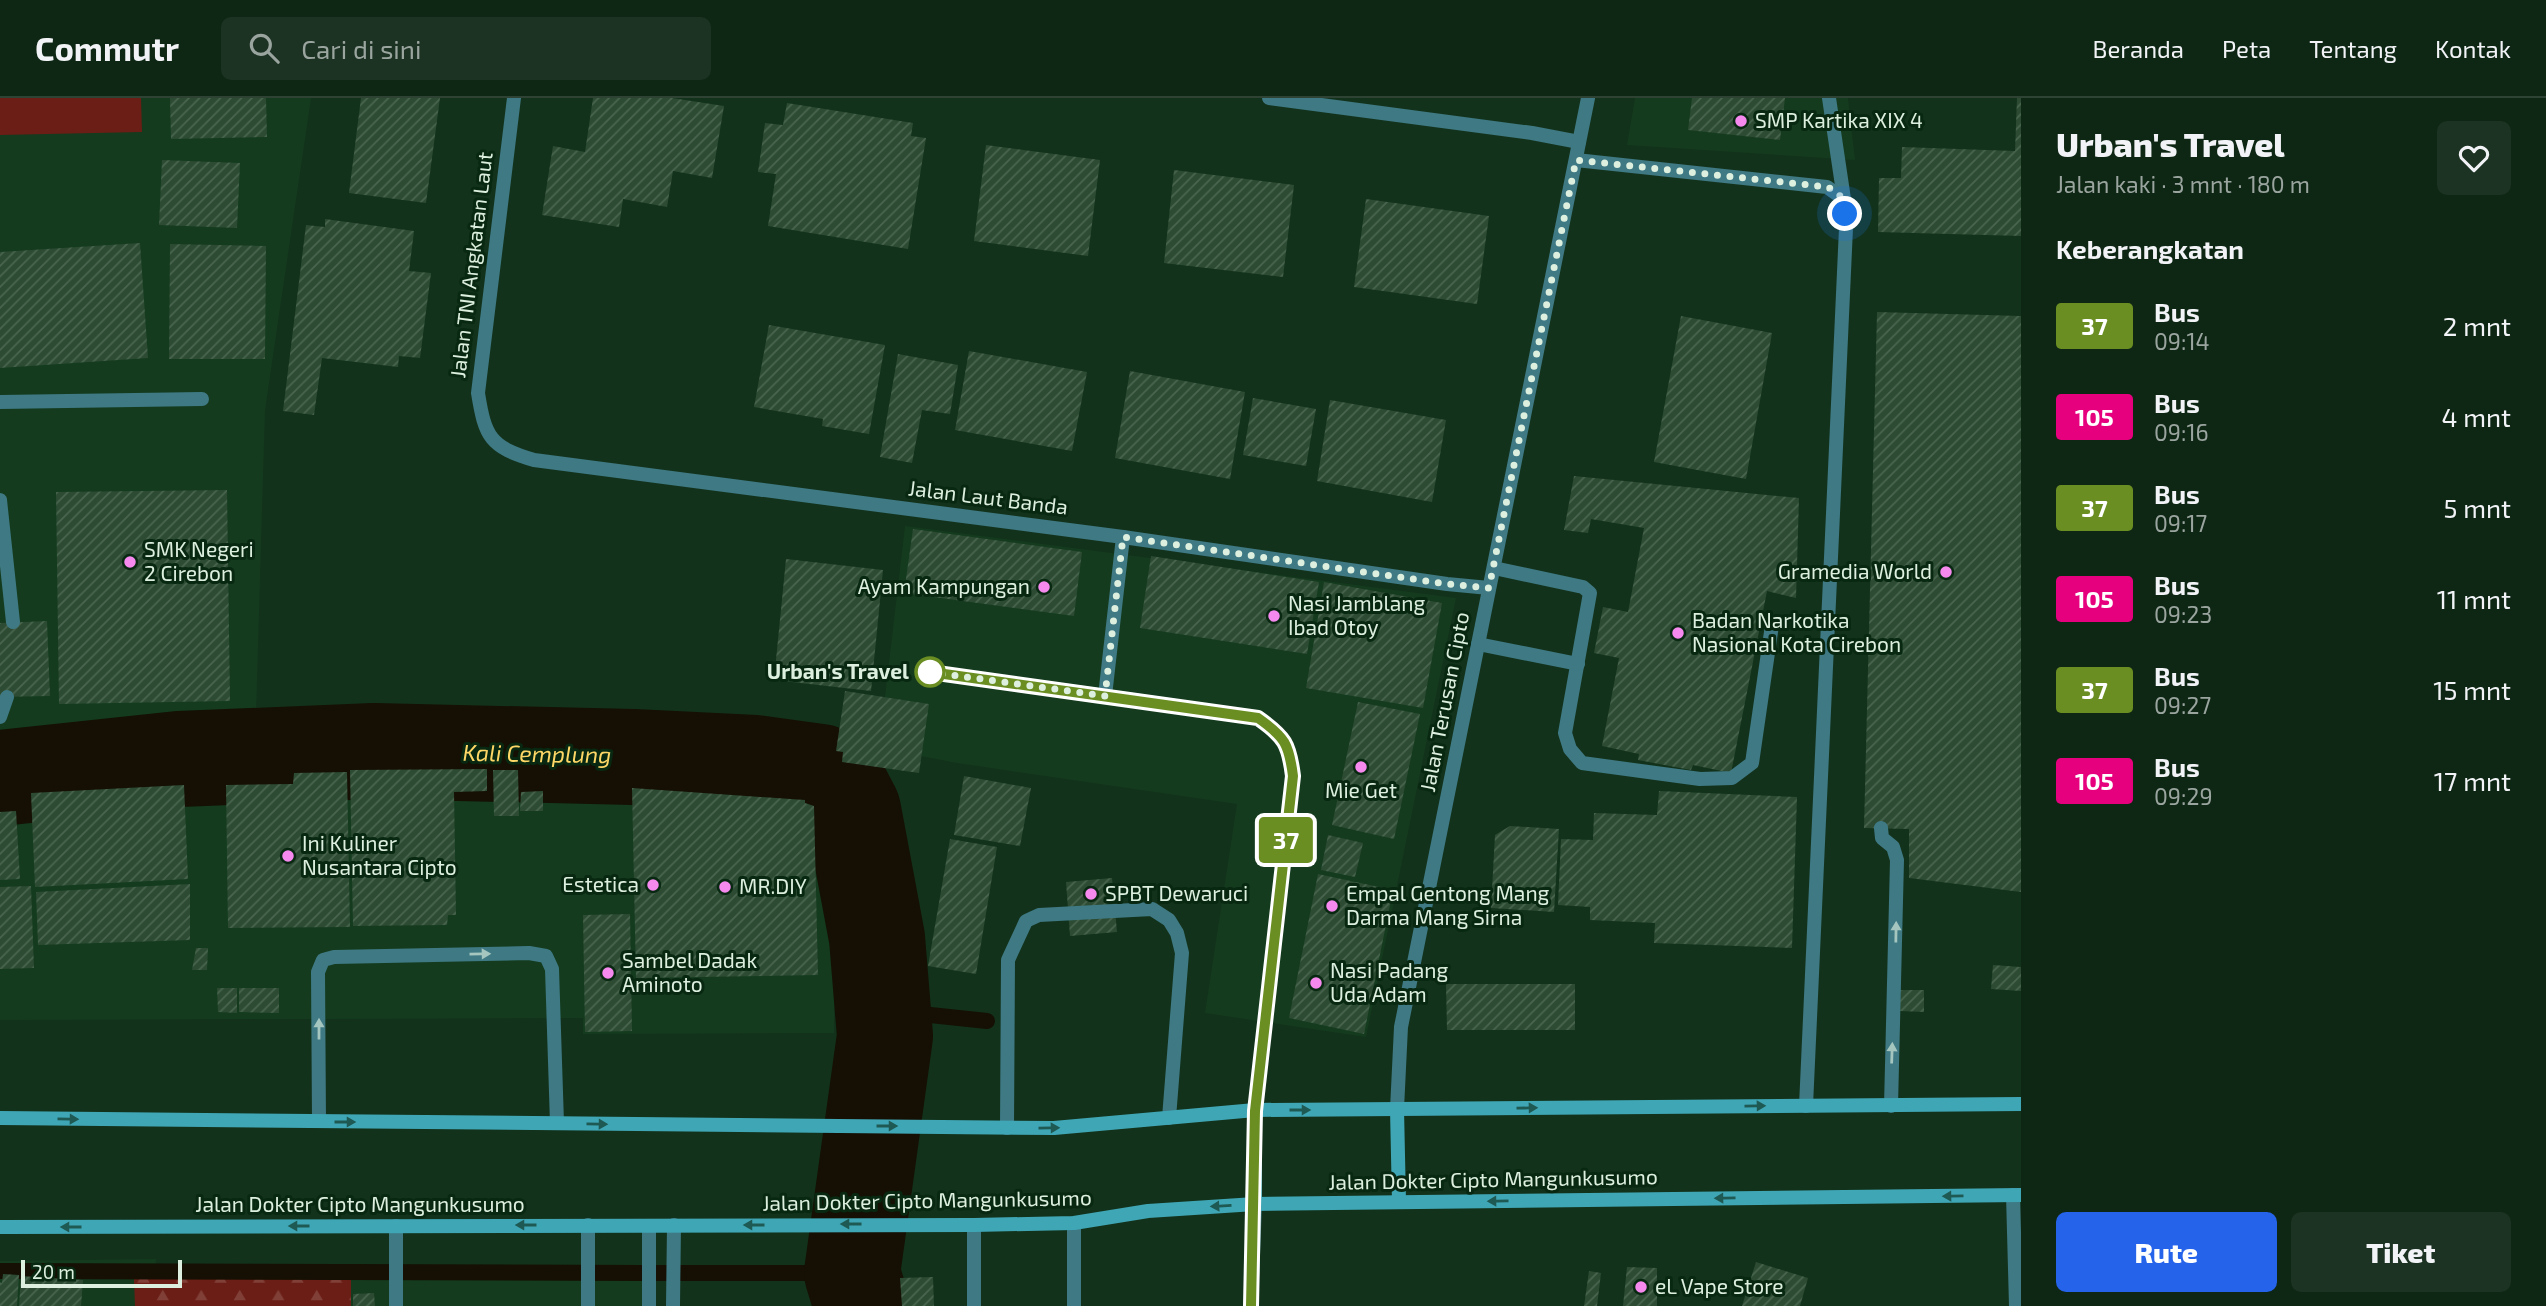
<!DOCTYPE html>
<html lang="id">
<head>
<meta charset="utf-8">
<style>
	:root { --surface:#0e2614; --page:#1c3222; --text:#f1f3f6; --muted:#9ba5a0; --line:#2e4334; --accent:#2563eb }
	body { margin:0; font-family:"Exo 2",sans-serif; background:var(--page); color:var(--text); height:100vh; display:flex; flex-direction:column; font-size:26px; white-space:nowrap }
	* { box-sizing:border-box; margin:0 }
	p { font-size:23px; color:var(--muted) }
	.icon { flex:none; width:38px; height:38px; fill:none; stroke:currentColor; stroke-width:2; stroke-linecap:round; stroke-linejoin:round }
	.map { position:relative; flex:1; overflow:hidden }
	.side { display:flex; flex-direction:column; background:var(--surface); width:525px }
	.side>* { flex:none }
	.badge { padding:0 14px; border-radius:5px; font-size:24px; line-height:46px }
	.scale { position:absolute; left:21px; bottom:18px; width:161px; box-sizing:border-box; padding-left:7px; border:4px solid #ddefdf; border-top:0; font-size:19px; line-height:24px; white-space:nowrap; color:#ddefdf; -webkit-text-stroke:5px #082811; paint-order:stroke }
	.you { position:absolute; width:35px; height:35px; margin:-18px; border:5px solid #fff; border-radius:50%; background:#1a73e8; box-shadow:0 0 0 10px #1a73e833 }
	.map>.badge { position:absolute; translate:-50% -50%; box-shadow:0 0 0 4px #fff }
	h2 { padding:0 35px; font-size:26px; line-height:63px }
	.round { display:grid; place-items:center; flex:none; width:74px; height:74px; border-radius:10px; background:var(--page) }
	.head { display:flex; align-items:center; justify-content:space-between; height:119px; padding:0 35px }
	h1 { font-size:33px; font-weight:800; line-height:52px }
	.button { display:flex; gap:14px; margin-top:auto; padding:14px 35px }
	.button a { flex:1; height:80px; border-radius:10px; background:var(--accent); color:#fff; font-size:28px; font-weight:800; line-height:80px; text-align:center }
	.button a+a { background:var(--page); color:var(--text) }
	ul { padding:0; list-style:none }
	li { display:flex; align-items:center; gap:21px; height:91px; padding:0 35px }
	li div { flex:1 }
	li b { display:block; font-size:26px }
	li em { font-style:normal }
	li .badge { min-width:77px; font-weight:700; text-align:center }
	header { display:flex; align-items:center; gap:42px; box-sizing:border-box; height:98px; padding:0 35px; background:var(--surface); border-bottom:2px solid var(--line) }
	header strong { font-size:33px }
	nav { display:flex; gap:38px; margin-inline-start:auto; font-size:24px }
	.search { width:490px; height:63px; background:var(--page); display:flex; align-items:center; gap:18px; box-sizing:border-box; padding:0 24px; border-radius:10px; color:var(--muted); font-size:26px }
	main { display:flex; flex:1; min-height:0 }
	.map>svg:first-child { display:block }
</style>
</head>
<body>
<header>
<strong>Commutr</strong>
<div class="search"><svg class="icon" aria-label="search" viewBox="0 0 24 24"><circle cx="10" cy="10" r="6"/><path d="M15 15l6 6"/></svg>Cari di sini</div>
<nav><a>Beranda</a><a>Peta</a><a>Tentang</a><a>Kontak</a></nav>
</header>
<main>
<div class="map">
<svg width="2021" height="1208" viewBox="0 0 2021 1208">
	<defs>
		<pattern id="forest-firs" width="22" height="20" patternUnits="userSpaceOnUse" patternTransform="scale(1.75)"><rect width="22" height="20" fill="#6b1e16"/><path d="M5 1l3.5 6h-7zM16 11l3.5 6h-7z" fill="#803f37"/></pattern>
		<pattern id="building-hatch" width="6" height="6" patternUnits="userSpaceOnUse" patternTransform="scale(1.75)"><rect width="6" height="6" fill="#2c4b32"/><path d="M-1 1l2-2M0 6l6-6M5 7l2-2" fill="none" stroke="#4a654f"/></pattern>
	</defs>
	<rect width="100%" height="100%" fill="#13321b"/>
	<g fill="#143b1e">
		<polygon points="0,0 311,0 265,312 256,616 222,677 487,669 518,670 629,686 825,701 834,714 834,935 583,936 583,920 0,922"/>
		<polygon points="1635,0 1848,0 1855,62 1627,47"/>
		<polygon points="905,428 1456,500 1366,939 1205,915 1237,706 957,665 879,650"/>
		<polygon points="156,1161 153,1208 0,1208 0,1163"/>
		<polygon points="644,1179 644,1208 351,1208 351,1181"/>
	</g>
	<polygon fill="url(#forest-firs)" points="134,1181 351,1181 351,1208 135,1208"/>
	<polygon fill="#6b1e16" points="0,0 141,0 142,34 0,37"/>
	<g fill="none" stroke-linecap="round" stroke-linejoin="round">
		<g stroke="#151003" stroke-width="16">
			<polyline points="883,912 987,923"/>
			<polyline points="0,1173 643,1175"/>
			<polyline points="656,1175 892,1175"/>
		</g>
		<polyline stroke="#151003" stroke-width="96" points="0,680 179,661 374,653 633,659 755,665 821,674 842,691 853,712 877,840 885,938 852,1175 862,1208"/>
	</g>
	<g fill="url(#building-hatch)">
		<polygon points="170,0 266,0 267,39 171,41"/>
		<polygon points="361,0 440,0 426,105 349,95"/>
		<polygon points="593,0 672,0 724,8 712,80 673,73 667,109 623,101 619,129 542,117 553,48 585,54"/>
		<polygon points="1692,0 1785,0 1780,42 1688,32"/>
		<polygon points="2017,0 2021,0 2021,138 1878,134 1879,80 1901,80 1902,49 2015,53"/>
		<polygon points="787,5 913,25 911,38 926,40 908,151 768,128 776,76 758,74 765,25 783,27"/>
		<polygon points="986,47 1100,62 1088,158 974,143"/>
		<polygon points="162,62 240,65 237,130 159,127"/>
		<polygon points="1174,72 1294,87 1283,179 1164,165"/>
		<polygon points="1366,101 1489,118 1477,206 1354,189"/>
		<polygon points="325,121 414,133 409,173 431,175 420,260 399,258 398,269 322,260 314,317 283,313 306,127 325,129"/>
		<polygon points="140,145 148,260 0,270 0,154"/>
		<polygon points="170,146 266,148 265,261 169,261"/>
		<polygon points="1877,214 2021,218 2021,794 1909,780 1909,731 1864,730"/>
		<polygon points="1681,218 1772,235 1746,381 1654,364"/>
		<polygon points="769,227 885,247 869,336 822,328 823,321 754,309"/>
		<polygon points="969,253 1087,274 1072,353 955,332"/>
		<polygon points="898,256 958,267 950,316 922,312 912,365 880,359"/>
		<polygon points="1130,273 1245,294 1230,381 1115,360"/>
		<polygon points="1253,300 1316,311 1306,368 1243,357"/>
		<polygon points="1330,302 1446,322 1432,404 1317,383"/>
		<polygon points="1574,378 1799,400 1796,500 1767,493 1731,675 1693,667 1691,672 1638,662 1639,656 1602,648 1619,560 1594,555 1603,509 1628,514 1644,430 1591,421 1588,435 1564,432"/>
		<polygon points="227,392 230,603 59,606 56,394"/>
		<polygon points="913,431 1082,454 1074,518 904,495"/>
		<polygon points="1151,458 1319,484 1307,556 1140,530"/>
		<polygon points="786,461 883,472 871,593 774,582"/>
		<polygon points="1324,484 1442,505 1423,610 1306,590"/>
		<polygon points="47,523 50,598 0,599 0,525"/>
		<polygon points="845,593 929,606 919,675 842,664 843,654 836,653"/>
		<polygon points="1358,604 1420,616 1394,741 1332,727"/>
		<polygon points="487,671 487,693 454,694 456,817 448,817 447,827 353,828 350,672"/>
		<polygon points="493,672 518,672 519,718 494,718"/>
		<polygon points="347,674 350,829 228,830 226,687 293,686 294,675"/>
		<polygon points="964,678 1031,690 1020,748 954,737"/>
		<polygon points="184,687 188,781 35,789 31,695"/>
		<polygon points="632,690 805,702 805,705 814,708 818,877 636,880"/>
		<polygon points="543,693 543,713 520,713 521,694"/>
		<polygon points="1659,693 1797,699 1792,850 1654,845 1655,825 1590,822 1590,809 1558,807 1561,741 1593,742 1594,715 1657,717"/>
		<polygon points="16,713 20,781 0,782 0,714"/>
		<polygon points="1510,728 1559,731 1554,814 1491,810 1495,737"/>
		<polygon points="1328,737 1363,745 1355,779 1321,772"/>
		<polygon points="950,741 997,749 976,876 928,868"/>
		<polygon points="1318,776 1393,792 1364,936 1289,920"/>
		<polygon points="1112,780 1117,834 1070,838 1066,784"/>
		<polygon points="190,786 190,842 38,847 36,794"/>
		<polygon points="31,788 34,870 0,871 0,789"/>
		<polygon points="630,816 632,933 585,934 583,817"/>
		<polygon points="196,850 208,850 207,872 192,872"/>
		<polygon points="1993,867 2021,869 2021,893 1991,891"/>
		<polygon points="1446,886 1575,886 1575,932 1447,932"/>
		<polygon points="217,890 237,890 237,915 218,914"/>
		<polygon points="239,890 279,890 279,915 239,914"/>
		<polygon points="1900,892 1924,892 1924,914 1900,913"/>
		<polygon points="1756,1164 1808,1180 1800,1208 1742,1208"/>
		<polygon points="1627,1169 1657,1170 1657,1208 1623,1208"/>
		<polygon points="1589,1173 1601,1175 1597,1208 1584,1208"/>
		<polygon points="3,1176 19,1177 17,1208 0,1208 0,1184 2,1185"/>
		<polygon points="21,1178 83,1182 81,1208 19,1208"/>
		<polygon points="933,1179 934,1208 902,1208 900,1180"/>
		<polygon points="374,1195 375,1208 353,1208 353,1196"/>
	</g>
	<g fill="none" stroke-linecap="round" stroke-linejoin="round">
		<g stroke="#3e7984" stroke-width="14">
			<polyline points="1829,0 1844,101"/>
			<polyline points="0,304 202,301"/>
			<polyline points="0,402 13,524"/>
			<path d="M1123,439L1105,598L1258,620C1285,639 1289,646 1293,678L1255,1012"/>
			<polyline points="1494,470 1583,489 1590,495 1565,635 1570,651 1582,665 1700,681 1732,680 1752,665 1772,527"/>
			<polyline points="1478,546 1578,566"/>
			<polyline points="930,574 1105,598"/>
			<polyline points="0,619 7,599"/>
			<polyline points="1881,730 1882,740 1893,749 1897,762 1891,1008"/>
			<polyline points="319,1023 318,874 323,862 334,859 529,855 546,858 552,871 557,1025"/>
			<polyline points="1007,1030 1008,862 1026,823 1039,817 1152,811 1169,822 1177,835 1182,855 1169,1020"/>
			<polyline points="588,1127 588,1208"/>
			<polyline points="974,1127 974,1208"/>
			<polyline points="396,1128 396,1208"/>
			<polyline points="649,1128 649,1208"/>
			<polyline points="673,1208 674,1127"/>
			<polyline points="1074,1208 1074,1125"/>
			<polyline points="1251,1208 1255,1106"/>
		</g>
		<g stroke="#3e7984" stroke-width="14">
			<path d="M514,0L478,295C485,339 490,349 534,362L1123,439L1447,486L1489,490"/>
			<polyline points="1269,0 1532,35 1579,44"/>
			<polyline points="1576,62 1827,89 1844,101 1846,130 1806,1008"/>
			<polyline points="1397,1011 1401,929 1588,0"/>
			<polyline points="2013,1097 2016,1208"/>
		</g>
		<g stroke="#3fa6b6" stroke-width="14">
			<polyline points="1397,1011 1399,1104"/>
			<polyline points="0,1020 1054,1030 1255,1012 2021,1006"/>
			<polyline points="1255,1106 1255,1012"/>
			<polyline points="0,1129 974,1127 1074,1125 1148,1113 1255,1106 2021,1097"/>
		</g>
	</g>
	<defs><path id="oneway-solid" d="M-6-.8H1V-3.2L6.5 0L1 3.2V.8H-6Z" transform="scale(1.75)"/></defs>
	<g fill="#a5c6bf">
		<use href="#oneway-solid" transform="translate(1896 834) rotate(-89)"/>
		<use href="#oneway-solid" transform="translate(480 856) rotate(-1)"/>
		<use href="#oneway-solid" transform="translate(319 931) rotate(-90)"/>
		<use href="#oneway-solid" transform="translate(1892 955) rotate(-88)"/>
	</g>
	<g fill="#1e5a53">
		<use href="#oneway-solid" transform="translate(1755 1008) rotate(-1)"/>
		<use href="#oneway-solid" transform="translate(1527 1010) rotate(-1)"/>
		<use href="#oneway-solid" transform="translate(1300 1012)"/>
		<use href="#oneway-solid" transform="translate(68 1021) rotate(1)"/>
		<use href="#oneway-solid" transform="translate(345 1024)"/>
		<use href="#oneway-solid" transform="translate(597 1026) rotate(1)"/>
		<use href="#oneway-solid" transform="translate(887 1028)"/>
		<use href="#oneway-solid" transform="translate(1049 1030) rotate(-1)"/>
		<use href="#oneway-solid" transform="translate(1953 1098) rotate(179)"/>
		<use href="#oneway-solid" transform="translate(1725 1100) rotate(179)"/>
		<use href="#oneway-solid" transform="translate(1498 1103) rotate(179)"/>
		<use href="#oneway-solid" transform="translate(1221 1108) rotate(177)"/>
		<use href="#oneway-solid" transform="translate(851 1126) rotate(180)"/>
		<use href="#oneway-solid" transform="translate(526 1127) rotate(180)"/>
		<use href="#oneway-solid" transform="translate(754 1127) rotate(180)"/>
		<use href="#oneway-solid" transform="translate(299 1128) rotate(180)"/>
		<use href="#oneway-solid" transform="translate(71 1129) rotate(180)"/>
	</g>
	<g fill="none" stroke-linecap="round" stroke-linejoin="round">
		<defs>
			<path id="line" d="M930,574L1258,620C1285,639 1289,646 1293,678L1255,1013L1251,1208"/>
		</defs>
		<use href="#line" stroke="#fff" stroke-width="16"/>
		<use href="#line" stroke="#6b8e23" stroke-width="10"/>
		<polyline stroke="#ddefdf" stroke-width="7" stroke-dasharray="0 12.6" points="930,574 1105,598 1123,439 1447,486 1489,490 1576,62 1828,89 1844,101 1845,116"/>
	</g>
	<g fill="#f689ee" stroke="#082811" stroke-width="2.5">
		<circle cx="1741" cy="23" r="7"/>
		<circle cx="130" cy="464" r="7"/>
		<circle cx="1946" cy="474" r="7"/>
		<circle cx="1044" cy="489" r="7"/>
		<circle cx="1274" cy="518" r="7"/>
		<circle cx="1678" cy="535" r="7"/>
		<circle cx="1361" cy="669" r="7"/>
		<circle cx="288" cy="758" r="7"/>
		<circle cx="653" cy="787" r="7"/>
		<circle cx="725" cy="789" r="7"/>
		<circle cx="1091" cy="796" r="7"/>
		<circle cx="1332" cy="808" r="7"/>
		<circle cx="608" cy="875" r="7"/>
		<circle cx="1316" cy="885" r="7"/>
		<circle cx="1641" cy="1189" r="7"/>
	</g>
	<circle fill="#fff" stroke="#6b8e23" stroke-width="3.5" cx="930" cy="574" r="14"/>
	<g text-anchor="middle" stroke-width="6" stroke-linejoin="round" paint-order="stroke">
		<g font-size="21" fill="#ddefdf" stroke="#082811" text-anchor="start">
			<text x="1755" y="30">SMP Kartika XIX 4</text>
			<text x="144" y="459">SMK Negeri<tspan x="144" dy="24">2 Cirebon</tspan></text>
			<text x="1932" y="481" text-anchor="end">Gramedia World</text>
			<text x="1030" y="496" text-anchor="end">Ayam Kampungan</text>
			<text x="1288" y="513">Nasi Jamblang<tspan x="1288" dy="24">Ibad Otoy</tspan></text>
			<text x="1692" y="530">Badan Narkotika<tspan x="1692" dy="24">Nasional Kota Cirebon</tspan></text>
			<text x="1361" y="700" text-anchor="middle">Mie Get</text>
			<text x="302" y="753">Ini Kuliner<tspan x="302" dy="24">Nusantara Cipto</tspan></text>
			<text x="639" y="794" text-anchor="end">Estetica</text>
			<text x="739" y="796">MR.DIY</text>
			<text x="1105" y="803">SPBT Dewaruci</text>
			<text x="1346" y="803">Empal Gentong Mang<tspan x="1346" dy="24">Darma Mang Sirna</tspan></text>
			<text x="622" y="870">Sambel Dadak<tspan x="622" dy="24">Aminoto</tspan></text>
			<text x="1330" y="880">Nasi Padang<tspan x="1330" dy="24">Uda Adam</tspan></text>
			<text x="1655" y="1196">eL Vape Store</text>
		</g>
		<g font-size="21" fill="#ddefdf" stroke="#082811">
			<text transform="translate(472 167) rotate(-83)" y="7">Jalan TNI Angkatan Laut</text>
			<text transform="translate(988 400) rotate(7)" y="7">Jalan Laut Banda</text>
			<text transform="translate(1445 604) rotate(-79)" y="7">Jalan Terusan Cipto</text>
			<text transform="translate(1493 1082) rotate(-1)" y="7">Jalan Dokter Cipto Mangunkusumo</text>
			<text transform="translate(927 1103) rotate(-1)" y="7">Jalan Dokter Cipto Mangunkusumo</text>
			<text x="360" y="1114">Jalan Dokter Cipto Mangunkusumo</text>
		</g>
		<g font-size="21" font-weight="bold" fill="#ddefdf" stroke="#082811" text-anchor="end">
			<text x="909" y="581">Urban's Travel</text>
		</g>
		<g font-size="23" font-style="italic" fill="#fed767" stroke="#082811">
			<text transform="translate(537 656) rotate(1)" y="8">Kali Cemplung</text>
		</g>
	</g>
</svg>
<div class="scale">20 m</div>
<div class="you" style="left:1845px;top:116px"></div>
<b class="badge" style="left:1286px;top:742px;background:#6b8e23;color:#fff">37</b>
</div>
<section class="side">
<div class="head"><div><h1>Urban's Travel</h1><p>Jalan kaki · 3 mnt · 180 m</p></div><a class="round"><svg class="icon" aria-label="heart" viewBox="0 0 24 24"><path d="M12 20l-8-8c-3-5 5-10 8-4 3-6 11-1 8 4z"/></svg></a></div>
<h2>Keberangkatan</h2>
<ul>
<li><span class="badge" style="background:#6b8e23;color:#fff">37</span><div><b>Bus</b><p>09:14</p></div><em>2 mnt</em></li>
<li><span class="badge" style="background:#e6007e;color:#fff">105</span><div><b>Bus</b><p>09:16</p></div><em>4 mnt</em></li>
<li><span class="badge" style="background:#6b8e23;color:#fff">37</span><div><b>Bus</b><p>09:17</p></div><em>5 mnt</em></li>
<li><span class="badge" style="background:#e6007e;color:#fff">105</span><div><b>Bus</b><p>09:23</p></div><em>11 mnt</em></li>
<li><span class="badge" style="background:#6b8e23;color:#fff">37</span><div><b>Bus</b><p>09:27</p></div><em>15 mnt</em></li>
<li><span class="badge" style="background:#e6007e;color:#fff">105</span><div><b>Bus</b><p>09:29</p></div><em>17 mnt</em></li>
</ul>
<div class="button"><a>Rute</a><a>Tiket</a></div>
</section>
</main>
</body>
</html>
